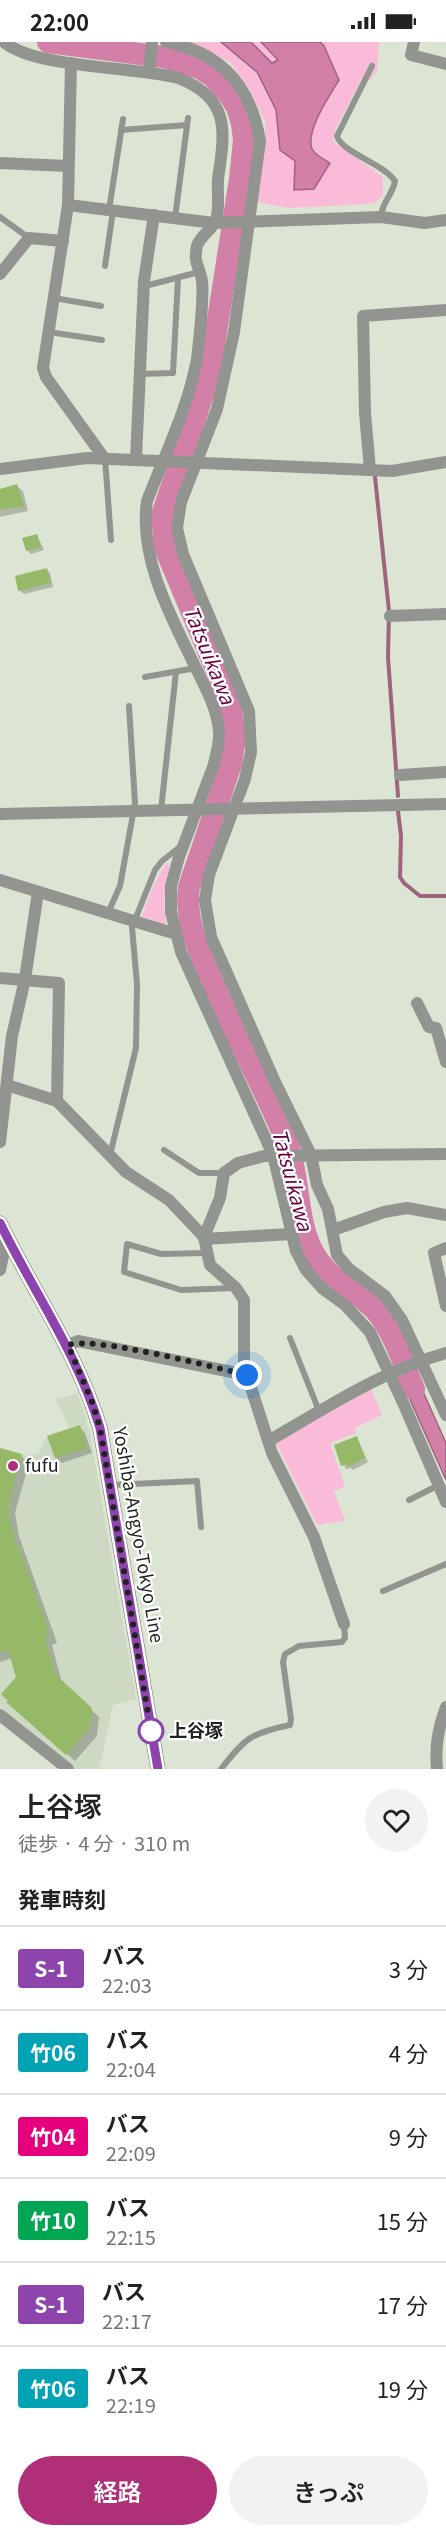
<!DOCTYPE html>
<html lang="ja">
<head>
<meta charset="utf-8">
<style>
	:root { --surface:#fff; --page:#f2f2f2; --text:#222; --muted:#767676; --line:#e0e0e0; --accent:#b02f79 }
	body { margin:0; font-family:Georgia,"Noto Sans JP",serif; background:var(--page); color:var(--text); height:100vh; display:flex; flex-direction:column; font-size:22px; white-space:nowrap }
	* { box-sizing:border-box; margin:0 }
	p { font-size:20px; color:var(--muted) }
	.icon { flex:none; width:33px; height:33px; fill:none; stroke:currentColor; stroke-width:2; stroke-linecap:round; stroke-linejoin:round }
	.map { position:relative; height:1727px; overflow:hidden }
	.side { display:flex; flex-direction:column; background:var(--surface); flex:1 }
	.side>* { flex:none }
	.badge { padding:0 12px; border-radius:4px; font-size:21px; line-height:39px }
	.you { position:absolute; width:30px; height:30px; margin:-15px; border:4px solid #fff; border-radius:50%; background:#1a73e8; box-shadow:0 0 0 9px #1a73e833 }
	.map>.badge { position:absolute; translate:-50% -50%; box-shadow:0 0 0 3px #fff }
	h2 { padding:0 18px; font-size:22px; line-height:54px }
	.round { display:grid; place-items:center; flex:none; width:63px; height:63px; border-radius:32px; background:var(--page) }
	.headline { display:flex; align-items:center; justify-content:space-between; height:102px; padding:0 18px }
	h1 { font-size:28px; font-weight:600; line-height:45px }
	.action { display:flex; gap:12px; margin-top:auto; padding:12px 18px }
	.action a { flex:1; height:69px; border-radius:36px; background:var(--accent); color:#fff; font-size:24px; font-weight:600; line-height:69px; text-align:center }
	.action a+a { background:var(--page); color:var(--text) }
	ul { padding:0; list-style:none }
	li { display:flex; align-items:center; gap:18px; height:84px; padding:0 18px; border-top:2px solid var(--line) }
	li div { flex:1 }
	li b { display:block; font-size:22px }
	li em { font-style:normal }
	li .badge { min-width:66px; font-weight:700; text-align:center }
	.status { display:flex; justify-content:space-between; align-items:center; height:42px; padding:0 30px; background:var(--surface); direction:ltr }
	.status svg { height:16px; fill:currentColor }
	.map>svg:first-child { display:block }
</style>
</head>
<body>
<div class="status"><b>22:00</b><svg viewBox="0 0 49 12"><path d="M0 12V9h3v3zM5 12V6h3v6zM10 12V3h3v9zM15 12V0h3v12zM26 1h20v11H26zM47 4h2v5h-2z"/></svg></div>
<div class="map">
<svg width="446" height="1727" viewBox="0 0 446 1727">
	<rect width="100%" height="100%" fill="#dce4d3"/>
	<polygon fill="#cdd9c2" points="78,1351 90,1392 136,1657 113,1663 99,1727 77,1727 43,1704 0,1664 0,1406 30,1414 38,1411 47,1394 69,1386 56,1357"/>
	<g fill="#fabbd8">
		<polygon points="190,0 379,0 377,29 370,39 362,36 335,88 333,99 383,135 383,153 376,160 368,162 288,166 257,160 266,82 250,48 230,20"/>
		<polygon points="167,820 170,825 164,861 166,883 142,874 153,844"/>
		<polygon points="371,1347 382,1373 355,1386 356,1391 330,1401 345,1445 334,1449 345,1479 317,1483 276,1401"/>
	</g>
	<g fill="#d380a8" stroke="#9d647e" stroke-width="1.5">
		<path d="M221,0H251L272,21L278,18L261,0H320L324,4L339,38C330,53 305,89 312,107C316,114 324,117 330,121L314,147L294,148L295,119L280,108L276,68L257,30Z"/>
		<polygon points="408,1316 446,1401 446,1438 394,1322"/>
	</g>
	<g fill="#0003">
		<polygon points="17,444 23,449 28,469 0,475 0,448"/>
		<polygon points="37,493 44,508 31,512 27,508"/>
		<polygon points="47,528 50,531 53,545 24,552 20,549 16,535"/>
		<polygon points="79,1385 85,1391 92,1411 62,1421 56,1415"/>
		<polygon points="357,1396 368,1420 353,1428 351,1426 346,1427 335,1404"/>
		<polygon points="0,1408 21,1414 29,1421 15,1471 19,1494 57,1601 52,1603 62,1641 99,1675 97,1694 75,1719 16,1668 17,1635 12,1616 0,1620"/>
	</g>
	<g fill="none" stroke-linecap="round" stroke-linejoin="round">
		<g stroke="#9d647e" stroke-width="4">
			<polyline points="375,435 389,569 388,615 398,754"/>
			<polyline points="398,769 401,794 400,835 404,841 420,854 446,854"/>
		</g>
		<path stroke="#d380a8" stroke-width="22" d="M48,0L164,15L199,26L212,34L230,54L237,65L242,82L244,98L240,137L209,335L162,473L165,506L230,661L235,695L231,722L189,845C184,881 202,916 216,948C238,1000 266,1049 287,1101C301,1137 295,1182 316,1215C331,1239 358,1249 376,1269C394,1290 403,1321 414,1347"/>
	</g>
	<g fill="#96b968">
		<polygon points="17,442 24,464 0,468 0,447"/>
		<polygon points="37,492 41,505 26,509 22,496"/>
		<polygon points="47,526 51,541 18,549 15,534"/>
		<polygon points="80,1383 87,1406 55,1416 47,1394"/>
		<polygon points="357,1394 365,1416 348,1425 347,1422 341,1424 334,1403"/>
		<polygon points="0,1406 22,1412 8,1463 11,1485 50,1593 45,1595 55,1632 92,1666 90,1686 66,1713 6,1660 8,1659 1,1652 16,1635 8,1608 0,1610"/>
	</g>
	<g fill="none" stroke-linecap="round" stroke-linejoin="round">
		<g stroke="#92958f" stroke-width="6">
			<path d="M372,24L337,94C342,111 383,121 395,139C393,153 381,161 381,175"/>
			<polyline points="121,88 187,83"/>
			<polyline points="109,168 123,77"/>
			<polyline points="0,175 29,196"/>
			<polyline points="175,176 188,76"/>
			<polyline points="105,224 113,169"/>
			<polyline points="145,244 199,230"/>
			<polyline points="54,256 101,264"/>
			<polyline points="49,290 102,298"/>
			<polyline points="140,332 173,331 178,237"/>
			<polyline points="105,416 111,498"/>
			<polyline points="145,635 196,626"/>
			<polyline points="161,768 176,630"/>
			<polyline points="108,871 120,844 135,761 129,664"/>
			<polyline points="164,1108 199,1131 224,1131"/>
			<polyline points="110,1113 136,1006 137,942 132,885 155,828 162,819 181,804"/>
			<polyline points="207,1211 161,1212 127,1202 124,1230 181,1248 235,1246"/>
			<polyline points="290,1296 319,1369"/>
			<polyline points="111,1443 197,1439 201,1485"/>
			<polyline points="409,1458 439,1443"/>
			<polyline points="383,1549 446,1522"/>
			<path d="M221,1727C245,1696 251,1691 290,1683L291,1677L283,1620L285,1612L299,1604L342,1600L345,1596L344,1582"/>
		</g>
		<g stroke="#92958f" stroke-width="12">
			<path d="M4,0C37,27 133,24 178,36C231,56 225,90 218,137C217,150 220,166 216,178C212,188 200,194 197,204C193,223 200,224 202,239C204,254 199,301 197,317C188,366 165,412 147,459C139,515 169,571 193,620C203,642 217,664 219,689C220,701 216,714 213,725L179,815L171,844V870L181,910L273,1113L296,1209L306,1228L323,1247L345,1263L370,1290L405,1365L446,1460"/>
			<path d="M166,0C221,10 251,44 260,99L234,290L217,367L181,460L177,486L183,512L249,669L251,710L245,737L209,833L205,858L211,895L275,1040L311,1113L317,1143L328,1167L337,1213L348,1226L385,1254L402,1278L446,1373"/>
			<polyline points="414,0 411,13 446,22"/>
			<polyline points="71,21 68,163 43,326 46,335 104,416"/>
			<polyline points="149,30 152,0"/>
			<polyline points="0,121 68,124"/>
			<polyline points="68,163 214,181 381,175 425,181 446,178"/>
			<polyline points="0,232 29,196 63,199"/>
			<polyline points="136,417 144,239 154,173"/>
			<polyline points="0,427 87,416 392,429 446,420"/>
			<polyline points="370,428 365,371 363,274 446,268"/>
			<polyline points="390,574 446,572"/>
			<polyline points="400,733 446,730"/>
			<polyline points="0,772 446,762"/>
			<polyline points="0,838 176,892"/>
			<polyline points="0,936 59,941 57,1059 126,1130 169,1158 204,1195"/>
			<polyline points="417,961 429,985 436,986 446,1020"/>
			<polyline points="7,1043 57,1059"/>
			<polyline points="0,1100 12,994 25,937 38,850"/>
			<polyline points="333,1188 384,1170 407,1166 446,1173"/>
			<polyline points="204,1197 291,1192"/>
			<polyline points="446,1206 434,1211 446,1264"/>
			<polyline points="0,1228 7,1195"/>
			<polyline points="68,1303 78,1299 247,1333"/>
			<path d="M270,1398C326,1366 383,1328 446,1311"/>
			<polyline points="344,1582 314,1495 272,1411 247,1333 244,1321 244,1258 236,1246 210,1223 204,1195 220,1156 224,1131 238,1121 264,1114 446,1112"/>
			<polyline points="0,1673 68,1727"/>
			<path d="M437,1727C435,1704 438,1687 446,1665"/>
		</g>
		<path stroke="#6d7168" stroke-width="15" d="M0,1181C34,1251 77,1310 100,1386L158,1727"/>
	</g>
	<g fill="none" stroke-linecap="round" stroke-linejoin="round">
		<defs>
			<path id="line" d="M0,1181C34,1251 77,1310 100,1386L158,1727"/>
		</defs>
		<use href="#line" stroke="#fff" stroke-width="14"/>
		<use href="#line" stroke="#8e44ad" stroke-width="9"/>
		<path stroke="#20231d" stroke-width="6" stroke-dasharray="0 10.8" d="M151,1689L100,1386L92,1360L68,1303C94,1294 213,1325 247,1333"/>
	</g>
	<circle fill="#b02f79" stroke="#fff" stroke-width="2" cx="13" cy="1424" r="6"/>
	<circle fill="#fff" stroke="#8e44ad" stroke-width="3" cx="151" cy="1689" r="12"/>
	<g text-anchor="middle" stroke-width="4.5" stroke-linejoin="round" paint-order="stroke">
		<g font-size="18" fill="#20231d" stroke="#fff" text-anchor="start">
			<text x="25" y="1430">fufu</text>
		</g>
		<g font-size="18" fill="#20231d" stroke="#fff">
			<text transform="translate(138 1493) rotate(80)" y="6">Yoshiba-Angyo-Tokyo Line</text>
		</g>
		<g font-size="18" font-weight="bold" fill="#20231d" stroke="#fff" text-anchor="start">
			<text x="169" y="1695">上谷塚</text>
		</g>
		<g font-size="20" font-style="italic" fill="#680042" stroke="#fff">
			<text transform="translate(209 613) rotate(68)" y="7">Tatsuikawa</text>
			<text transform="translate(292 1138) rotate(75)" y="7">Tatsuikawa</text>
		</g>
	</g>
</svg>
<div class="you" style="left:247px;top:1333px"></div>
</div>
<section class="side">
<div class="headline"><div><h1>上谷塚</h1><p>徒歩 · 4 分 · 310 m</p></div><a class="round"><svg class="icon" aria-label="heart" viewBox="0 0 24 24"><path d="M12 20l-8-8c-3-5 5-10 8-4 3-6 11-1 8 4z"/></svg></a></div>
<h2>発車時刻</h2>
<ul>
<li><span class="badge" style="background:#8e44ad;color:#fff">S-1</span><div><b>バス</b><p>22:03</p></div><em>3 分</em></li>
<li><span class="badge" style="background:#00a3b4;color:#fff">竹06</span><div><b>バス</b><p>22:04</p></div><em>4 分</em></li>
<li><span class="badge" style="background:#e6007e;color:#fff">竹04</span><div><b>バス</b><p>22:09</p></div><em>9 分</em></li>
<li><span class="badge" style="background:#00a651;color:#fff">竹10</span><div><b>バス</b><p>22:15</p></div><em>15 分</em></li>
<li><span class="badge" style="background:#8e44ad;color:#fff">S-1</span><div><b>バス</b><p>22:17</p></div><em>17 分</em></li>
<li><span class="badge" style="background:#00a3b4;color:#fff">竹06</span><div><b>バス</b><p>22:19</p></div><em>19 分</em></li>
</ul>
<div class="action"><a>経路</a><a>きっぷ</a></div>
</section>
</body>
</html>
